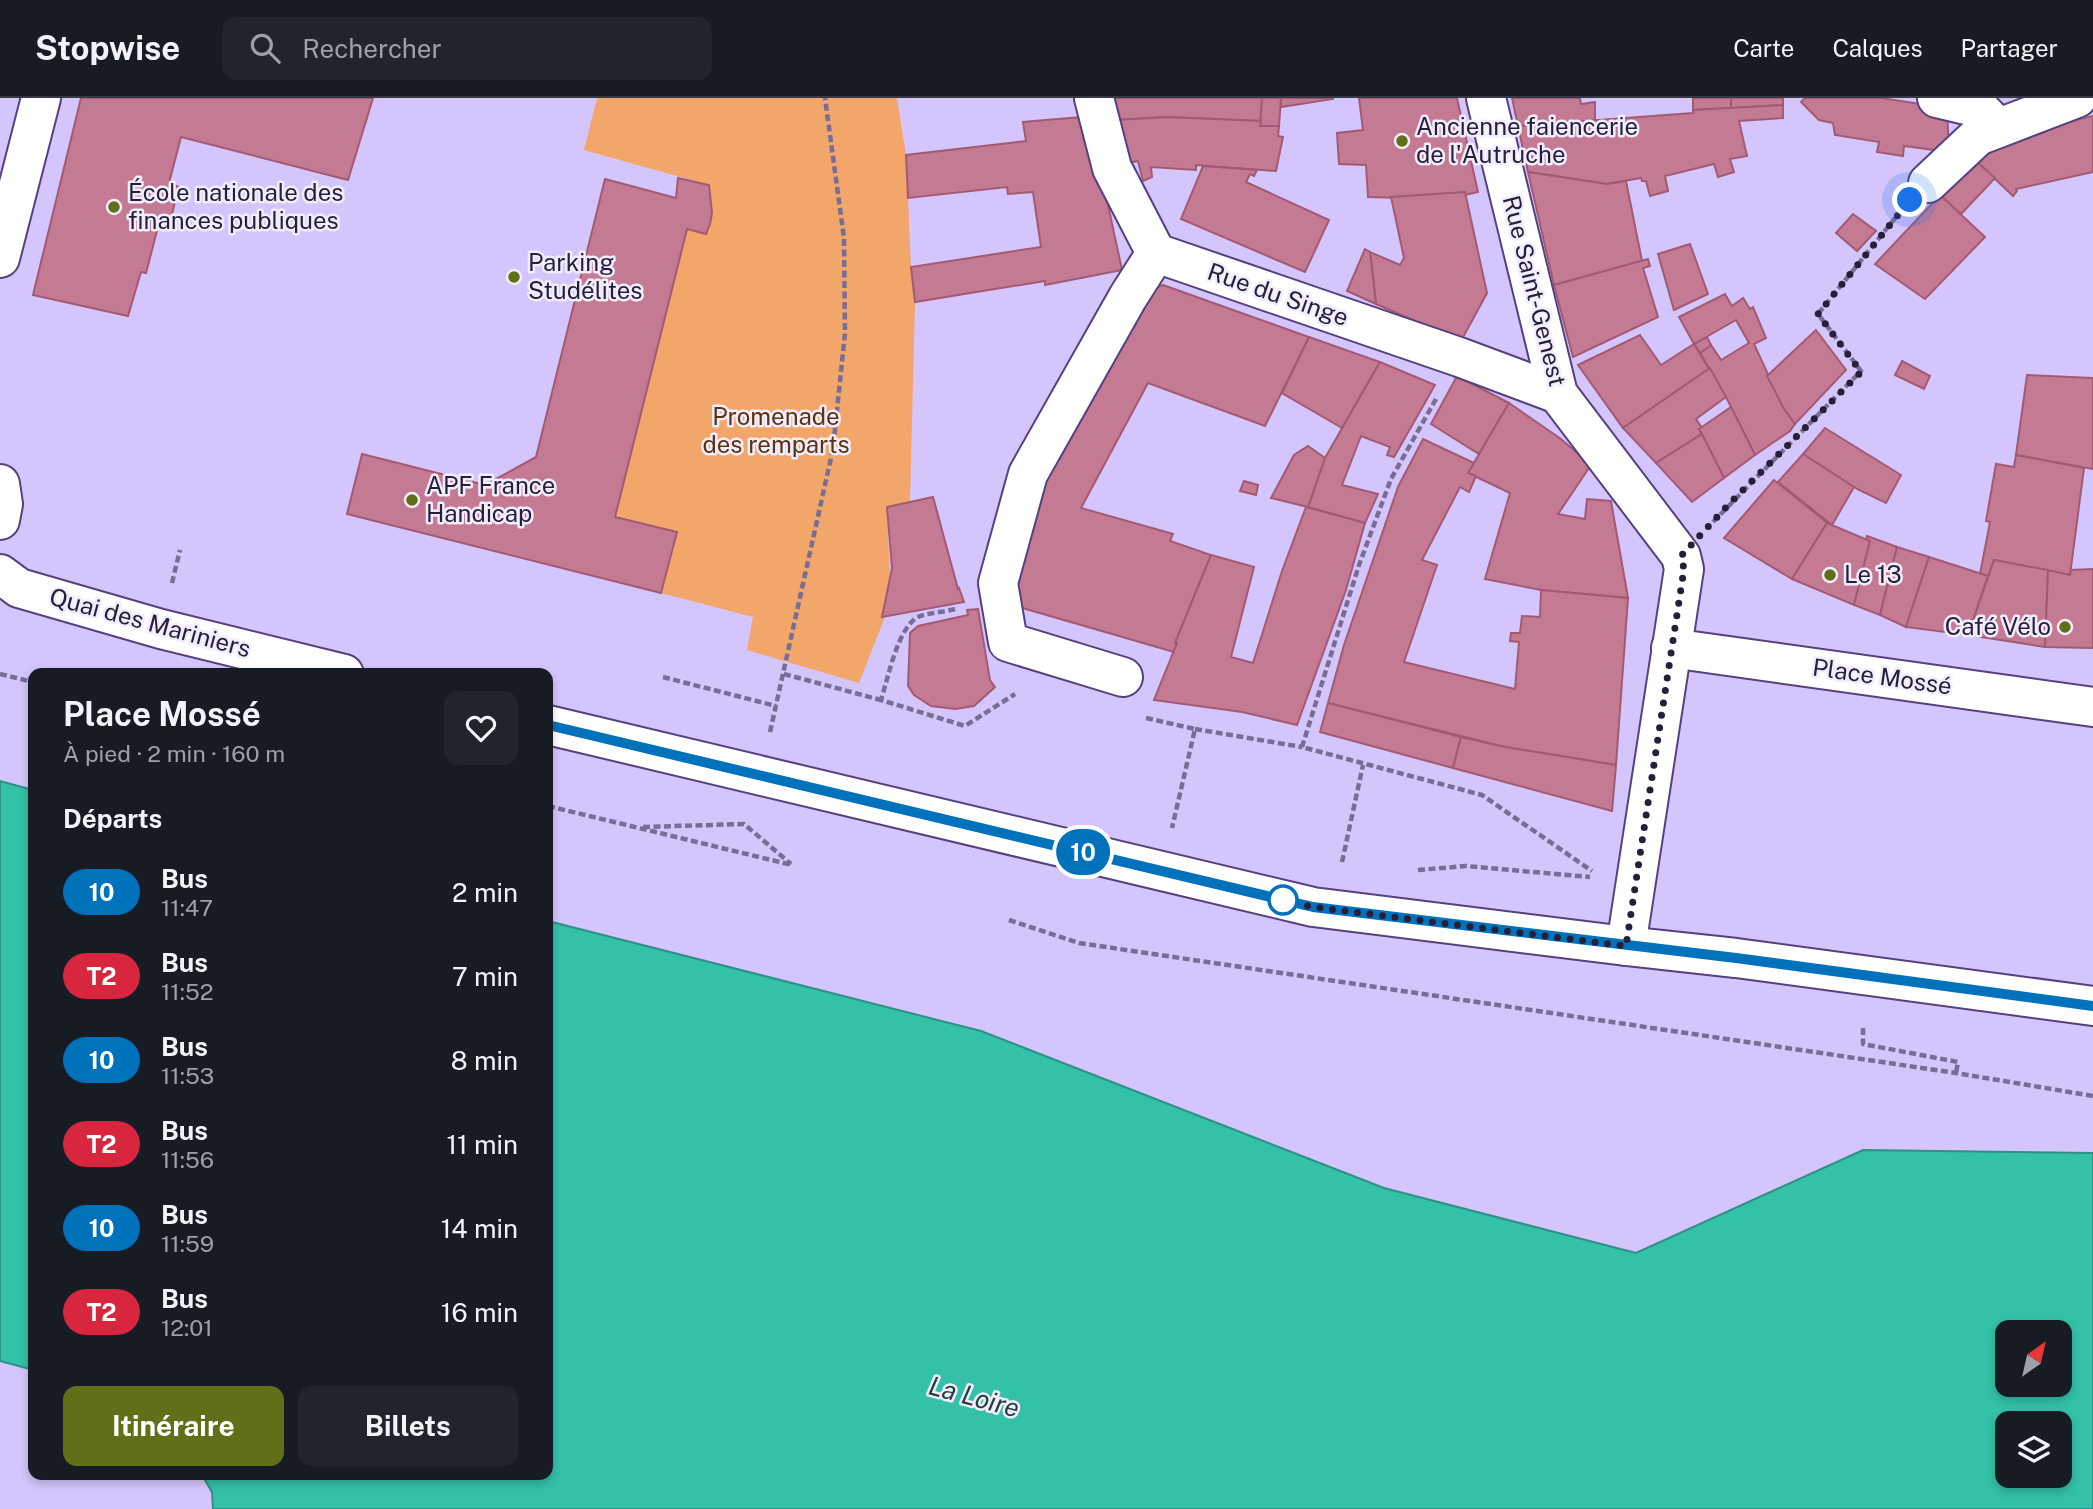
<!DOCTYPE html>
<html lang="fr">
<head>
<meta charset="utf-8">
<style>
	:root { --surface:#171b24; --page:#20242c; --text:#f1f3f6; --muted:#9ea1a6; --line:#363941; --accent:#626f19 }
	body { margin:0; font-family:"Public Sans",sans-serif; background:var(--page); color:var(--text); height:100vh; display:flex; flex-direction:column; font-size:26px; white-space:nowrap }
	* { box-sizing:border-box; margin:0 }
	p { font-size:23px; color:var(--muted) }
	.icon { flex:none; width:38px; height:38px; fill:none; stroke:currentColor; stroke-width:2; stroke-linecap:round; stroke-linejoin:round }
	.map { position:relative; flex:1; overflow:hidden }
	.panel { position:absolute; left:28px; top:570px; width:525px; height:812px; display:flex; flex-direction:column; background:var(--surface); border-radius:14px; box-shadow:0 4px 10px #0003 }
	.panel>* { flex:none }
	.badge { padding:0 14px; border-radius:23px; font-size:24px; line-height:46px }
	.needle { width:46px; rotate:34deg }
	.tools { position:absolute; left:1995px; top:1222px; display:grid; gap:14px }
	.tools a { display:grid; place-items:center; width:77px; height:77px; border-radius:14px; background:var(--surface); box-shadow:0 4px 10px #0003; font-size:35px }
	.you { position:absolute; width:35px; height:35px; margin:-18px; border:5px solid #fff; border-radius:50%; background:#1a73e8; box-shadow:0 0 0 10px #1a73e833 }
	.map>.badge { position:absolute; translate:-50% -50%; box-shadow:0 0 0 4px #fff }
	h2 { padding:0 35px; font-size:26px; line-height:63px }
	.round { display:grid; place-items:center; flex:none; width:74px; height:74px; border-radius:14px; background:var(--page) }
	.head { display:flex; align-items:center; justify-content:space-between; height:119px; padding:0 35px }
	h1 { font-size:33px; font-weight:700; line-height:52px }
	.primary-button { display:flex; gap:14px; margin-top:auto; padding:14px 35px }
	.primary-button a { flex:1; height:80px; border-radius:14px; background:var(--accent); color:#fff; font-size:28px; font-weight:700; line-height:80px; text-align:center }
	.primary-button a+a { background:var(--page); color:var(--text) }
	ul { padding:0; list-style:none }
	li { display:flex; align-items:center; gap:21px; height:84px; padding:0 35px }
	li div { flex:1 }
	li b { display:block; font-size:26px }
	li em { font-style:normal }
	li .badge { min-width:77px; font-weight:700; text-align:center }
	header { display:flex; align-items:center; gap:42px; box-sizing:border-box; height:98px; padding:0 35px; background:var(--surface); border-bottom:2px solid var(--line) }
	header strong { font-size:33px }
	nav { display:flex; gap:38px; margin-inline-start:auto; font-size:24px }
	.search { width:490px; height:63px; background:var(--page); display:flex; align-items:center; gap:18px; box-sizing:border-box; padding:0 24px; border-radius:14px; color:var(--muted); font-size:26px }
	.map>svg:first-child { display:block }
</style>
</head>
<body>
<header>
<strong>Stopwise</strong>
<div class="search"><svg class="icon" aria-label="search" viewBox="0 0 24 24"><circle cx="10" cy="10" r="6"/><path d="M15 15l6 6"/></svg>Rechercher</div>
<nav><a>Carte</a><a>Calques</a><a>Partager</a></nav>
</header>
<div class="map">
<svg width="2093" height="1411" viewBox="0 0 2093 1411">
	<rect width="100%" height="100%" fill="#d5c5fd"/>
	<polygon fill="#f3a66a" points="597,0 897,0 906,57 911,169 915,204 910,404 887,409 890,479 885,519 859,585 747,552 753,519 661,495 677,434 615,419 687,131 706,136 712,116 709,87 584,52"/>
	<g fill="#33c1a8" stroke="#2f9087" stroke-width="2" fill-rule="evenodd">
		<polygon points="0,683 33,692 33,1272 0,1263"/>
		<path d="M548,823L981,933L1384,1090L1636,1155L1863,1052L2093,1055V1411H213L212,1394L202,1377H548ZM2007,1234H2060V1286H2007ZM2007,1325H2060V1377H2007Z"/>
	</g>
	<g fill="#c57a94" stroke="#a25a74" stroke-width="2">
		<polygon points="81,0 373,0 348,82 181,39 169,85 179,89 168,131 158,129 146,175 141,174 128,218 33,197"/>
		<polygon points="1112,0 1262,0 1261,23 1167,19 1116,22"/>
		<polygon points="1262,0 1281,0 1279,28 1260,28"/>
		<polygon points="1281,0 1333,0 1333,1 1281,9"/>
		<polygon points="1359,0 1457,0 1478,94 1465,97 1465,94 1400,100 1368,99 1366,67 1339,66 1337,35 1363,32"/>
		<polygon points="1512,0 1580,0 1581,6 1595,4 1595,23 1518,28"/>
		<polygon points="1693,0 1731,0 1731,10 1693,12"/>
		<polygon points="1731,0 1783,0 1783,7 1731,10"/>
		<polygon points="1805,0 1881,0 1947,10 1949,54 1904,48 1903,58 1877,54 1879,44 1835,37 1833,25 1819,22 1801,4"/>
		<polygon points="1783,7 1783,20 1739,23 1747,58 1730,61 1734,74 1718,79 1714,66 1665,78 1668,93 1650,98 1646,83 1642,83 1641,80 1607,86 1528,74 1518,28 1693,15 1693,12"/>
		<polygon points="2093,18 2093,74 2016,91 2017,93 2013,98 1976,63 2026,34"/>
		<polygon points="1081,19 1102,93 1105,93 1122,172 1045,187 1045,183 915,204 911,169 1041,149 1033,94 1008,96 1007,89 908,100 906,57 1026,43 1023,24"/>
		<polygon points="1167,19 1261,23 1260,28 1279,28 1278,38 1283,39 1276,73 1196,67 1196,72 1151,69 1152,79 1143,83 1138,63 1124,66 1116,22"/>
		<polygon points="1976,63 1995,80 1961,116 1940,97"/>
		<polygon points="1203,68 1257,72 1254,78 1250,76 1246,84 1329,122 1305,174 1181,121"/>
		<polygon points="1528,74 1607,86 1626,83 1642,163 1554,187"/>
		<polygon points="678,80 709,87 712,115 710,126 706,136 687,131 615,419 677,434 661,495 347,416 362,356 485,387 536,359 605,81 676,100"/>
		<polygon points="1465,94 1487,195 1461,243 1376,206 1370,154 1400,167 1404,160 1391,99"/>
		<polygon points="1940,97 1985,139 1925,201 1875,166"/>
		<polygon points="1853,116 1876,133 1857,153 1836,135"/>
		<polygon points="1690,146 1708,196 1674,212 1658,156"/>
		<polygon points="1365,151 1370,154 1376,206 1347,193"/>
		<polygon points="1648,161 1650,168 1643,170 1658,219 1573,259 1554,187"/>
		<polygon points="1163,187 1309,239 1265,328 1148,285 1081,410 1173,436 1170,443 1211,457 1175,545 1177,545 1174,554 1012,507 1047,374 1146,193"/>
		<polygon points="1725,196 1732,208 1743,200 1750,211 1753,209 1766,240 1754,246 1783,309 1795,326 1790,333 1755,357 1726,299 1700,255 1711,247 1721,262 1749,245 1736,222 1694,246 1679,219"/>
		<polygon points="1816,232 1846,272 1795,326 1783,309 1767,278"/>
		<polygon points="1640,237 1661,267 1694,246 1709,271 1623,330 1578,267"/>
		<polygon points="1309,239 1380,264 1342,330 1282,295"/>
		<polygon points="1707,239 1711,247 1700,255 1694,246"/>
		<polygon points="1902,263 1930,278 1924,291 1895,277"/>
		<polygon points="1380,264 1435,287 1394,359 1387,357 1390,349 1361,338 1342,387 1378,396 1365,425 1308,409 1325,360"/>
		<polygon points="1710,270 1726,299 1696,321 1702,330 1699,331 1702,336 1656,365 1623,330"/>
		<polygon points="2027,277 2093,280 2093,371 2016,357"/>
		<polygon points="1457,278 1509,305 1479,356 1431,326"/>
		<polygon points="1509,305 1561,341 1591,367 1558,416 1585,421 1587,401 1611,403 1628,500 1541,492 1485,481 1510,395 1468,375"/>
		<polygon points="1731,309 1755,357 1724,380 1699,331"/>
		<polygon points="1825,330 1901,377 1886,405 1857,391 1803,356"/>
		<polygon points="1702,336 1724,380 1692,404 1656,365"/>
		<polygon points="1423,341 1474,365 1468,375 1476,378 1469,394 1460,389 1422,462 1437,467 1404,564 1515,591 1519,544 1510,543 1511,535 1520,535 1522,518 1540,519 1541,492 1628,500 1616,667 1505,649 1328,605 1344,547 1398,389"/>
		<polygon points="1308,348 1325,360 1308,409 1271,400 1294,357"/>
		<polygon points="1803,356 1854,389 1832,427 1778,384"/>
		<polygon points="2016,357 2084,370 2070,477 1994,462 1988,478 1980,476 1990,424 1986,423 1996,366 2014,369"/>
		<polygon points="1774,382 1830,427 1827,425 1792,481 1724,440"/>
		<polygon points="1244,383 1258,387 1256,397 1240,393"/>
		<polygon points="933,399 958,491 959,490 964,504 882,519 892,470 887,409"/>
		<polygon points="1306,409 1365,425 1346,492 1297,627 1242,614 1154,602 1177,545 1175,545 1211,457 1254,469 1231,559 1253,565 1282,473"/>
		<polygon points="1827,425 1870,443 1854,507 1792,481"/>
		<polygon points="1867,438 1897,449 1880,517 1854,507 1870,443 1866,441"/>
		<polygon points="1897,449 1929,459 1906,529 1880,517"/>
		<polygon points="1929,459 1988,478 1968,537 1906,529"/>
		<polygon points="1994,462 2048,472 2045,549 1968,537"/>
		<polygon points="2093,471 2093,550 2045,549 2048,472 2070,477 2071,472"/>
		<polygon points="978,511 990,582 995,589 974,608 955,611 931,608 914,597 908,588 910,535 918,528 968,517 967,512"/>
		<polygon points="1328,605 1461,639 1453,670 1320,634"/>
		<polygon points="1461,639 1505,649 1616,667 1612,713 1453,670"/>
	</g>
	<g fill="none" stroke-linecap="round" stroke-linejoin="round">
		<defs>
			<g id="minor">
				<polyline points="1094,0 1112,70 1156,155 1459,259 1558,296"/>
				<polyline points="1486,0 1558,296 1681,458 1684,471 1626,848"/>
				<polyline points="1937,0 1979,10 1998,30"/>
				<polyline points="1928,85 1978,38 2077,0"/>
				<polyline points="1671,550 2093,609"/>
				<polyline points="1123,579 1008,544 998,485 1028,376 1128,199 1156,155"/>
			</g>
			<g id="secondary">
				<polyline points="0,160 41,0"/>
				<polyline points="0,386 3,406 0,422"/>
				<polyline points="0,476 19,490 161,531 344,576"/>
				<polyline points="548,627 1313,809 1626,848 1736,860 2093,908"/>
			</g>
		</defs>
		<use href="#minor" stroke="#55417d" stroke-width="42"/>
		<use href="#secondary" stroke="#55417d" stroke-width="42"/>
		<g stroke="#786d95" stroke-width="4.5" stroke-dasharray="7 3.5" stroke-linecap="butt">
			<polyline points="1436,301 1391,381 1359,467 1302,649 1482,697 1592,773"/>
			<polyline points="1713,424 1861,273 1818,216 1896,119"/>
			<polyline points="172,485 180,452"/>
			<path d="M955,511C945,514 926,515 918,519C898,529 888,580 881,602L965,628L1015,596"/>
			<polyline points="0,576 33,584"/>
			<polyline points="784,576 881,602"/>
			<polyline points="663,579 776,608"/>
			<polyline points="1146,620 1195,631 1172,730"/>
			<polyline points="1195,631 1302,649"/>
			<polyline points="770,634 833,351 845,235 844,140 825,0"/>
			<polyline points="548,708 792,767"/>
			<polyline points="643,729 744,726 791,766"/>
			<polyline points="1342,764 1363,667"/>
			<polyline points="1418,772 1466,768 1590,779"/>
			<polyline points="1009,822 1079,845 1956,975 2093,998"/>
			<polyline points="1863,930 1863,946 1958,964 1956,975"/>
		</g>
		<use href="#minor" stroke="#fff" stroke-width="38"/>
		<use href="#secondary" stroke="#fff" stroke-width="38"/>
	</g>
	<g fill="none" stroke-linecap="round" stroke-linejoin="round">
		<defs>
			<polyline id="line" points="548,627 1313,809 1736,860 2093,908"/>
		</defs>
		<use href="#line" stroke="#fff" stroke-width="16"/>
		<use href="#line" stroke="#0072bc" stroke-width="10"/>
		<polyline stroke="#271f39" stroke-width="7" stroke-dasharray="0 12.6" points="1283,802 1313,809 1626,848 1684,471 1681,458 1730,405 1861,274 1818,216 1910,102"/>
	</g>
	<g fill="#626f19" stroke="#f1edfc" stroke-width="2.5">
		<circle cx="1402" cy="43" r="7"/>
		<circle cx="114" cy="109" r="7"/>
		<circle cx="514" cy="179" r="7"/>
		<circle cx="412" cy="402" r="7"/>
		<circle cx="1830" cy="477" r="7"/>
		<circle cx="2065" cy="529" r="7"/>
	</g>
	<circle fill="#fff" stroke="#0072bc" stroke-width="3.5" cx="1283" cy="802" r="14"/>
	<g text-anchor="middle" stroke-width="5" stroke-linejoin="round" paint-order="stroke">
		<g font-size="24" fill="#271f39" stroke="#f1edfc" text-anchor="start">
			<text x="1416" y="37">Ancienne faiencerie<tspan x="1416" dy="28">de l'Autruche</tspan></text>
			<text x="128" y="103">École nationale des<tspan x="128" dy="28">finances publiques</tspan></text>
			<text x="528" y="173">Parking<tspan x="528" dy="28">Studélites</tspan></text>
			<text x="426" y="396">APF France<tspan x="426" dy="28">Handicap</tspan></text>
			<text x="1844" y="485">Le 13</text>
			<text x="2051" y="537" text-anchor="end">Café Vélo</text>
		</g>
		<g font-size="24" fill="#271f39" stroke="#f1edfc">
			<text transform="translate(1534 193) rotate(76)" y="8">Rue Saint-Genest</text>
			<text transform="translate(1278 197) rotate(19)" y="8">Rue du Singe</text>
			<text transform="translate(150 525) rotate(15)" y="8">Quai des Mariniers</text>
			<text transform="translate(1882 579) rotate(8)" y="8">Place Mossé</text>
		</g>
		<g font-size="24" fill="#5a3310" stroke="#f1edfc">
			<text x="776" y="327">Promenade<tspan x="776" dy="28">des remparts</tspan></text>
		</g>
		<g font-size="26" font-style="italic" fill="#24403a" stroke="#f1edfc">
			<text transform="translate(974 1299) rotate(15)" y="9">La Loire</text>
		</g>
	</g>
</svg>
<div class="tools">
<a><svg class="needle" viewBox="-14 -14 28 28"><path d="M0-13l5 13h-10z" fill="#e53935"/><path d="M0 13l5-13h-10z" fill="#9ea1a6"/></svg></a>
<a><svg class="icon" aria-label="layers" viewBox="0 0 24 24"><path d="M12 4l9 5-9 5-9-5zM3 14l9 5 9-5"/></svg></a>
</div>
<div class="you" style="left:1910px;top:102px"></div>
<b class="badge" style="left:1083px;top:754px;background:#0072bc;color:#fff">10</b>
<section class="panel">
<div class="head"><div><h1>Place Mossé</h1><p>À pied · 2 min · 160 m</p></div><a class="round"><svg class="icon" aria-label="heart" viewBox="0 0 24 24"><path d="M12 20l-8-8c-3-5 5-10 8-4 3-6 11-1 8 4z"/></svg></a></div>
<h2>Départs</h2>
<ul>
<li><span class="badge" style="background:#0072bc;color:#fff">10</span><div><b>Bus</b><p>11:47</p></div><em>2 min</em></li>
<li><span class="badge" style="background:#d7263d;color:#fff">T2</span><div><b>Bus</b><p>11:52</p></div><em>7 min</em></li>
<li><span class="badge" style="background:#0072bc;color:#fff">10</span><div><b>Bus</b><p>11:53</p></div><em>8 min</em></li>
<li><span class="badge" style="background:#d7263d;color:#fff">T2</span><div><b>Bus</b><p>11:56</p></div><em>11 min</em></li>
<li><span class="badge" style="background:#0072bc;color:#fff">10</span><div><b>Bus</b><p>11:59</p></div><em>14 min</em></li>
<li><span class="badge" style="background:#d7263d;color:#fff">T2</span><div><b>Bus</b><p>12:01</p></div><em>16 min</em></li>
</ul>
<div class="primary-button"><a>Itinéraire</a><a>Billets</a></div>
</section>
</div>
</body>
</html>
